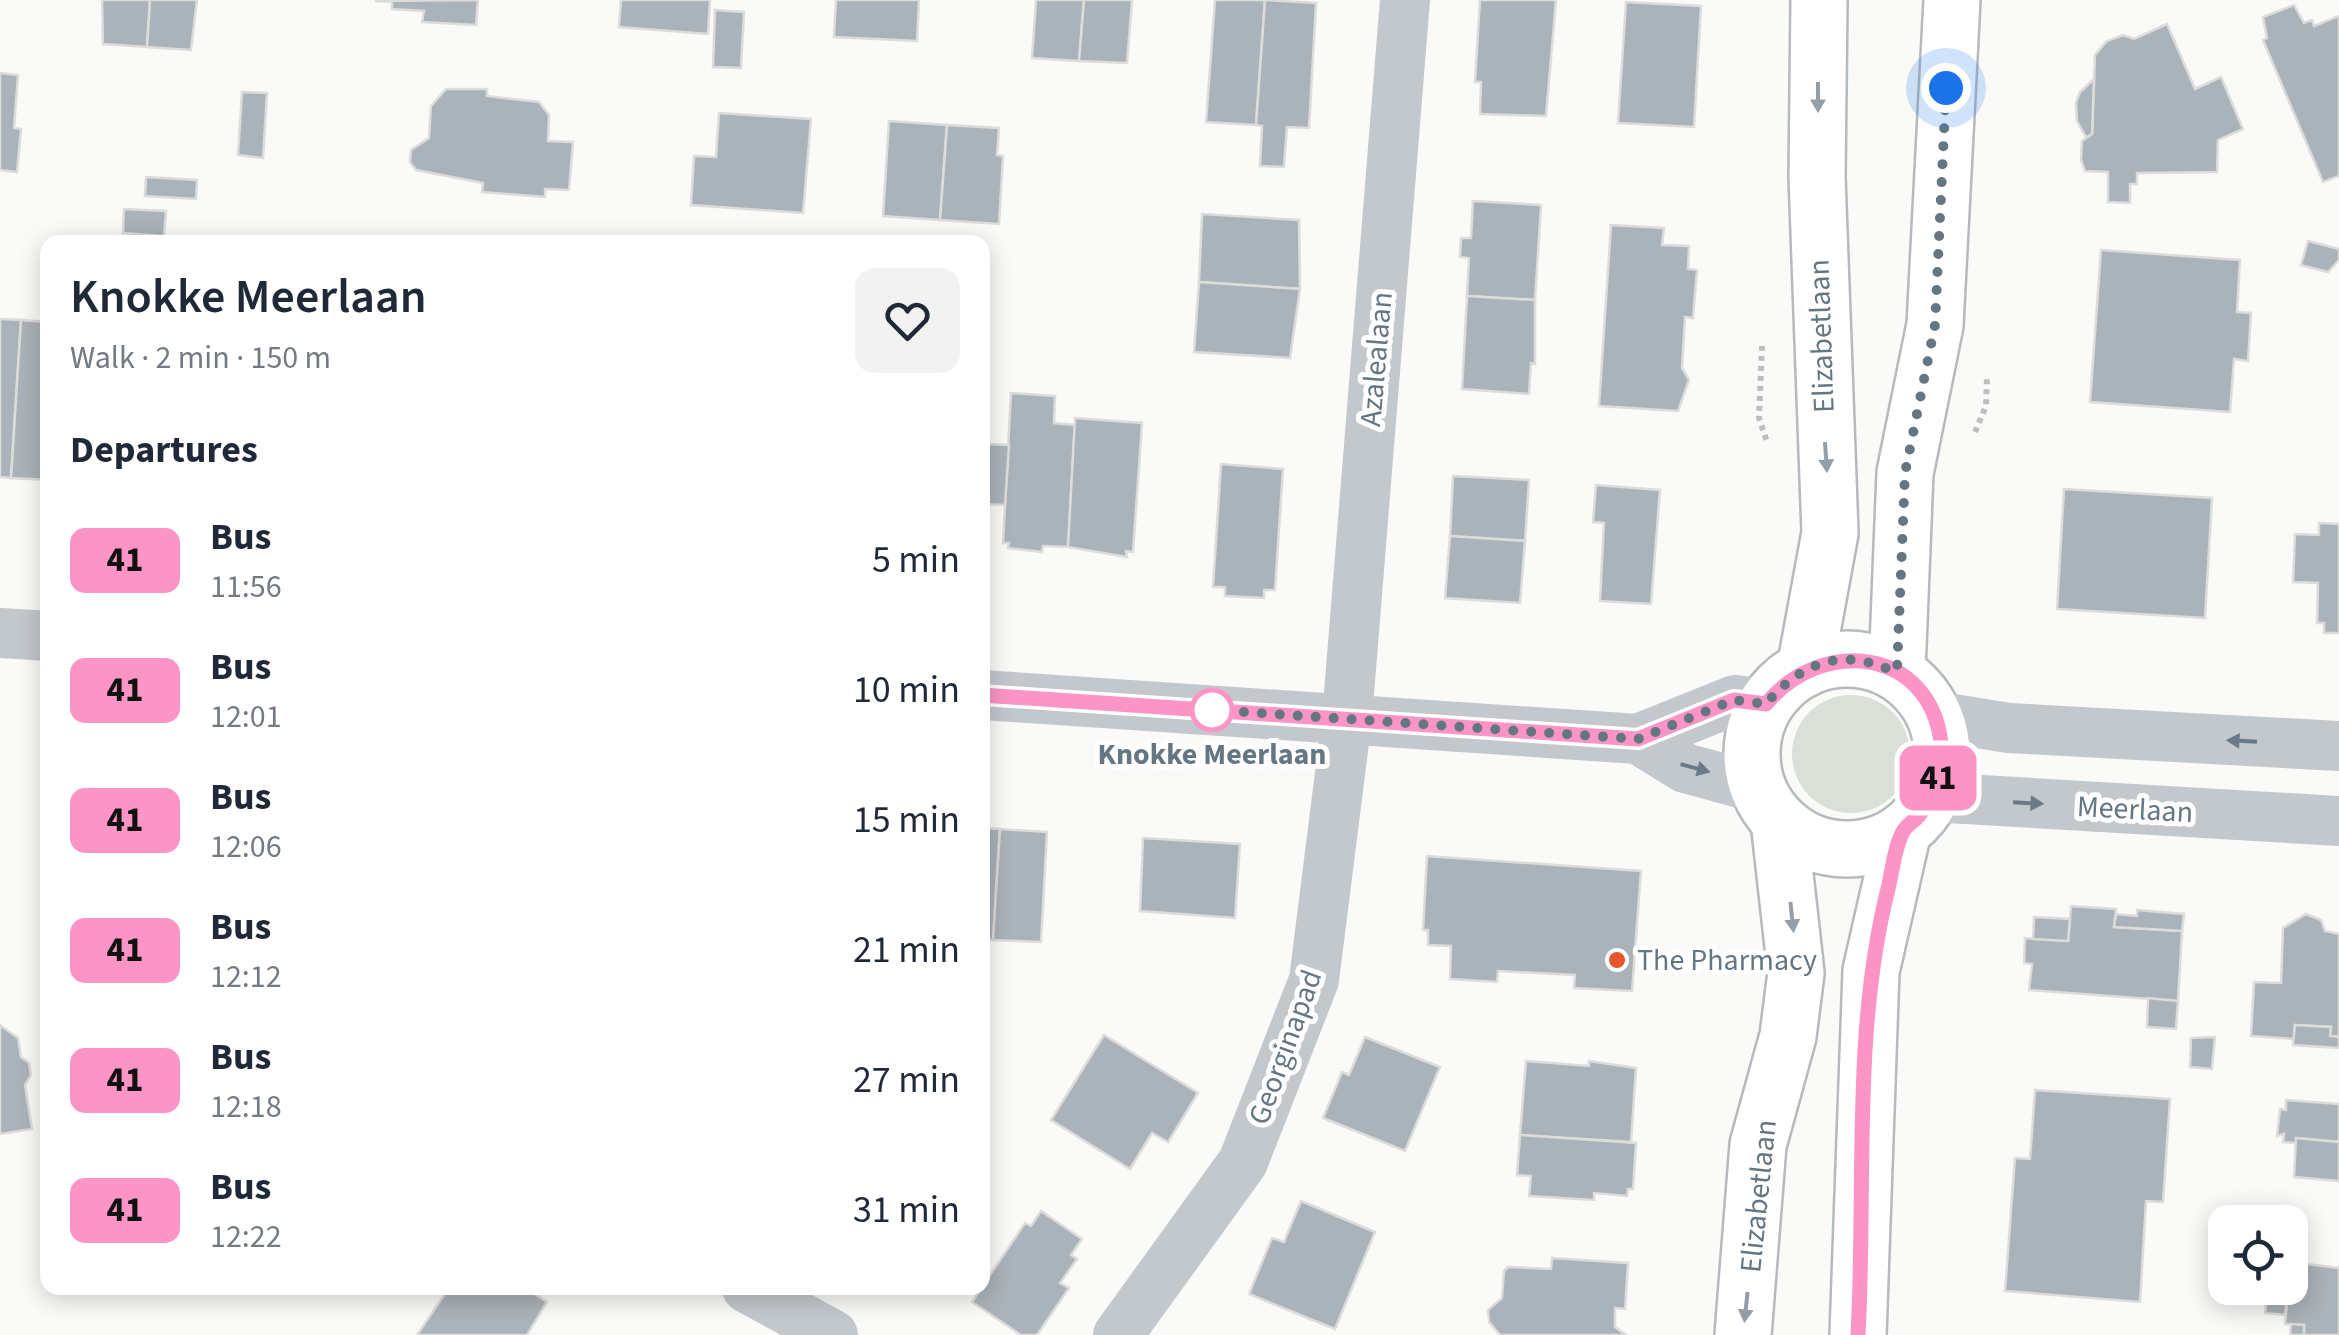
<!DOCTYPE html>
<html lang="en">
<head>
<meta charset="utf-8">
<style>
	:root { --surface:#fff; --page:#f2f2f3; --text:#1f2937; --muted:#747a83 }
	body { margin:0; font-family:"Source Sans 3",sans-serif; background:var(--page); color:var(--text); height:100vh; display:flex; flex-direction:column; font-size:38px; white-space:nowrap }
	* { box-sizing:border-box; margin:0 }
	p { font-size:32px; color:var(--muted) }
	.icon { flex:none; width:55px; height:55px; fill:none; stroke:currentColor; stroke-width:2; stroke-linecap:round; stroke-linejoin:round }
	.map { position:relative; flex:1; overflow:hidden }
	.side { position:absolute; left:40px; top:235px; width:950px; height:1060px; display:flex; flex-direction:column; background:var(--surface); border-radius:20px; box-shadow:0 5px 25px #0003 }
	.side>* { flex:none }
	.badge { padding:0 20px; border-radius:15px; font-size:35px; line-height:65px }
	.tools { position:absolute; left:2208px; top:1205px; display:grid; gap:20px }
	.tools a { display:grid; place-items:center; width:100px; height:100px; border-radius:20px; background:var(--surface); box-shadow:0 5px 25px #0003; font-size:50px }
	.you { position:absolute; width:50px; height:50px; margin:-25px; border:8px solid #fff; border-radius:50%; background:#1a73e8; box-shadow:0 0 0 15px #1a73e833 }
	.map>.badge { position:absolute; translate:-50% -50%; box-shadow:0 0 0 5px #fff }
	h2 { padding:0 30px; font-size:38px; line-height:90px }
	.round { display:grid; place-items:center; flex:none; width:105px; height:105px; border-radius:20px; background:var(--page) }
	.summary { display:flex; align-items:center; justify-content:space-between; height:170px; padding:0 30px }
	h1 { font-size:48px; font-weight:600; line-height:75px }
	ul { padding:0; list-style:none }
	li { display:flex; align-items:center; gap:30px; height:130px; padding:0 30px }
	li div { flex:1 }
	li b { display:block; font-size:38px }
	li em { font-style:normal }
	li .badge { min-width:110px; font-weight:700; text-align:center }
	.map>svg:first-child { display:block }
</style>
</head>
<body>
<div class="map">
<svg width="2339" height="1335" viewBox="0 0 2339 1335">
	<rect width="100%" height="100%" fill="#fafaf8"/>
	<circle fill="#dadfd7" cx="1851" cy="754" r="59"/>
	<g fill="#aab3b9" stroke="#dcdcda" stroke-width="2.5">
		<polygon points="102,0 150,0 147,47 103,44"/>
		<polygon points="150,0 197,0 191,50 147,47"/>
		<polygon points="478,0 476,25 422,22 424,11 392,9 392,2 375,1"/>
		<polygon points="621,0 710,0 708,34 619,27"/>
		<polygon points="836,0 919,0 917,41 834,37"/>
		<polygon points="1036,0 1084,0 1079,61 1032,58"/>
		<polygon points="1084,0 1132,0 1127,63 1079,61"/>
		<polygon points="1215,0 1265,0 1256,125 1206,122"/>
		<polygon points="1265,0 1316,3 1309,128 1287,127 1284,167 1260,166 1262,126 1256,125"/>
		<polygon points="1480,0 1556,0 1546,116 1480,114 1481,82 1475,82"/>
		<polygon points="1626,2 1701,6 1694,127 1618,123"/>
		<polygon points="2294,5 2304,23 2312,20 2314,26 2339,16 2339,176 2323,182 2263,40 2267,38 2263,17"/>
		<polygon points="715,10 744,12 741,68 713,67"/>
		<polygon points="2167,24 2195,89 2221,77 2243,129 2218,140 2217,172 2137,173 2137,184 2130,184 2130,203 2108,202 2108,172 2085,171 2081,160 2082,141 2092,134 2095,55 2107,41 2123,35 2134,39"/>
		<polygon points="0,73 18,75 14,128 21,129 17,172 0,170"/>
		<polygon points="2094,79 2092,134 2086,137 2077,121 2076,103 2080,92"/>
		<polygon points="446,89 487,89 487,96 539,102 549,115 548,141 573,142 569,190 545,189 545,197 482,192 483,183 416,170 410,162 411,150 429,138 431,106"/>
		<polygon points="242,92 267,93 263,158 238,155"/>
		<polygon points="719,113 811,119 803,213 691,205 694,156 716,157"/>
		<polygon points="889,121 947,125 940,220 883,216"/>
		<polygon points="947,125 999,128 997,155 1003,156 999,224 940,220"/>
		<polygon points="146,177 197,180 196,199 145,196"/>
		<polygon points="1473,201 1541,205 1535,300 1467,296 1469,258 1460,257 1461,238 1471,238"/>
		<polygon points="124,209 166,211 164,236 123,233"/>
		<polygon points="1202,214 1299,220 1300,289 1199,282"/>
		<polygon points="1611,225 1664,228 1662,245 1689,246 1688,269 1697,270 1693,318 1685,317 1682,368 1689,380 1678,411 1599,406"/>
		<polygon points="2308,241 2339,249 2339,260 2328,272 2301,265"/>
		<polygon points="2101,250 2240,260 2237,312 2251,313 2248,361 2234,359 2230,412 2090,402"/>
		<polygon points="1199,282 1300,289 1290,358 1194,352"/>
		<polygon points="1467,296 1535,300 1535,364 1531,363 1529,394 1462,389"/>
		<polygon points="0,319 21,320 11,478 0,477"/>
		<polygon points="21,320 48,322 48,480 11,478"/>
		<polygon points="1011,393 1055,396 1054,423 1075,425 1068,547 1043,546 1042,552 1008,548 1009,543 1003,543"/>
		<polygon points="1075,418 1142,423 1133,552 1126,551 1127,557 1068,547"/>
		<polygon points="985,444 1009,445 1005,505 983,504"/>
		<polygon points="1221,464 1283,469 1275,590 1264,590 1264,598 1225,596 1225,587 1213,587"/>
		<polygon points="1453,476 1529,480 1525,541 1450,536"/>
		<polygon points="1596,485 1660,490 1651,604 1600,601 1604,523 1593,522"/>
		<polygon points="2064,489 2212,498 2205,618 2057,609"/>
		<polygon points="2319,523 2339,524 2339,633 2324,633 2324,623 2317,623 2318,583 2293,582 2295,534 2319,535"/>
		<polygon points="1450,536 1525,541 1520,603 1445,598"/>
		<polygon points="982,828 1000,829 993,940 982,939"/>
		<polygon points="1000,829 1047,832 1041,942 993,940"/>
		<polygon points="1143,838 1240,844 1235,918 1140,911"/>
		<polygon points="1427,856 1641,871 1632,991 1574,988 1575,975 1498,971 1497,982 1450,979 1451,946 1428,945 1428,930 1423,930"/>
		<polygon points="2071,906 2116,909 2114,927 2182,931 2178,1001 2029,990 2032,964 2024,963 2025,938 2068,941"/>
		<polygon points="2137,910 2184,914 2182,931 2114,927 2116,914 2137,916"/>
		<polygon points="2306,914 2321,920 2325,931 2339,934 2339,1037 2330,1036 2331,1027 2295,1025 2294,1039 2251,1036 2254,982 2281,983 2283,928"/>
		<polygon points="2034,917 2070,919 2068,941 2033,939"/>
		<polygon points="2148,998 2178,1001 2176,1029 2147,1027"/>
		<polygon points="0,1025 18,1038 21,1057 29,1063 31,1075 25,1085 32,1129 0,1134"/>
		<polygon points="2295,1025 2331,1027 2330,1036 2339,1037 2339,1048 2293,1045"/>
		<polygon points="1104,1035 1198,1093 1168,1142 1152,1133 1130,1169 1051,1120"/>
		<polygon points="1365,1037 1440,1067 1405,1151 1323,1118 1342,1072 1349,1075"/>
		<polygon points="2215,1037 2212,1069 2190,1067 2191,1038"/>
		<polygon points="1526,1061 1589,1066 1589,1061 1636,1068 1631,1142 1520,1135"/>
		<polygon points="2035,1090 2170,1099 2163,1202 2146,1201 2140,1302 2005,1291 2015,1158 2030,1159"/>
		<polygon points="2286,1100 2339,1104 2339,1142 2296,1138 2296,1143 2283,1142 2284,1134 2277,1136 2280,1109 2286,1110"/>
		<polygon points="1520,1135 1636,1143 1633,1189 1628,1189 1627,1196 1594,1193 1594,1200 1529,1196 1531,1176 1517,1175"/>
		<polygon points="2296,1138 2339,1142 2339,1181 2294,1177"/>
		<polygon points="1301,1201 1375,1232 1335,1329 1249,1294 1272,1238 1284,1242"/>
		<polygon points="1041,1211 1082,1239 1071,1255 1077,1259 1060,1283 1069,1288 1037,1335 1021,1335 972,1302 1025,1223 1031,1226"/>
		<polygon points="1552,1258 1628,1263 1625,1309 1615,1308 1615,1327 1626,1335 1500,1335 1489,1322 1488,1310 1502,1298 1504,1271 1508,1267 1551,1269"/>
		<polygon points="2291,1262 2339,1268 2339,1335 2304,1335 2304,1325 2285,1324"/>
		<polygon points="449,1288 526,1288 547,1302 527,1335 417,1335"/>
		<polygon points="2268,1288 2288,1288 2285,1315 2265,1313"/>
		<polygon points="2291,1324 2304,1325 2304,1335 2290,1335"/>
	</g>
	<g fill="none" stroke-linecap="round" stroke-linejoin="round">
		<defs>
			<g id="primary">
				<circle cx="1847" cy="754" r="95"/>
				<polyline points="1805,669 1830,533 1817,177 1819,0"/>
				<polyline points="1897,671 1905,473 1935,325 1952,0"/>
				<polyline points="1743,1335 1758,1145 1788,1036 1796,973 1779,821"/>
				<polyline points="1858,1335 1871,971 1903,831"/>
			</g>
		</defs>
		<use href="#primary" stroke="#b5babe" stroke-width="60"/>
		<g stroke="#bbbfc2" stroke-width="6" stroke-dasharray="5 5" stroke-linecap="butt">
			<polyline points="1762,346 1759,418 1767,442"/>
			<polyline points="1975,432 1986,406 1987,377"/>
		</g>
		<g stroke="#c3c8cc" stroke-width="50">
			<polyline points="0,633 48,636"/>
			<polyline points="982,695 1638,739 1685,768 1758,788"/>
			<polyline points="1934,716 2009,728 2339,746"/>
			<polyline points="1638,739 1735,700 1766,704"/>
			<polyline points="1931,797 2339,821"/>
			<polyline points="747,1288 833,1335"/>
			<polyline points="1118,1335 1243,1162 1314,980 1347,718 1405,0"/>
		</g>
		<use href="#primary" stroke="#fff" stroke-width="55"/>
	</g>
	<defs><path id="oneway-solid" d="M-6-.8H1V-3.2L6.5 0L1 3.2V.8H-6Z" transform="scale(2.5)"/></defs>
	<g fill="#939fa8">
		<use href="#oneway-solid" transform="translate(1818 97) rotate(90)"/>
		<use href="#oneway-solid" transform="translate(1826 457) rotate(86)"/>
		<use href="#oneway-solid" transform="translate(1792 917) rotate(84)"/>
		<use href="#oneway-solid" transform="translate(1746 1307) rotate(96)"/>
	</g>
	<g fill="#6a7a87">
		<use href="#oneway-solid" transform="translate(2242 741) rotate(-177)"/>
		<use href="#oneway-solid" transform="translate(1695 768) rotate(15)"/>
		<use href="#oneway-solid" transform="translate(2028 803) rotate(3)"/>
	</g>
	<g fill="none" stroke-linecap="round" stroke-linejoin="round">
		<defs>
			<path id="line" d="M982,695L1638,739L1734,700L1766,704C1822,636 1930,648 1941,743C1944,767 1935,795 1920,814C1916,820 1908,824 1904,830C1895,844 1892,872 1888,889C1852,1031 1866,1189 1858,1335"/>
		</defs>
		<use href="#line" stroke="#fff" stroke-width="22"/>
		<use href="#line" stroke="#fc95c5" stroke-width="15"/>
		<path stroke="#657683" stroke-width="10" stroke-dasharray="0 18" d="M1212,710L1201,709L1638,739L1734,700L1766,704C1790,675 1825,652 1866,662C1877,664 1886,669 1897,671L1905,473L1935,325L1946,88"/>
	</g>
	<circle fill="#fff" stroke="#fc95c5" stroke-width="5" cx="1212" cy="710" r="20"/>
	<circle fill="#e4572e" stroke="#fff" stroke-width="4" cx="1617" cy="960" r="10"/>
	<g text-anchor="middle" stroke-width="10" stroke-linejoin="round" paint-order="stroke">
		<g font-size="30" fill="#657683" stroke="#fff">
			<text transform="translate(1821 336) rotate(-92)" y="10">Elizabetlaan</text>
			<text transform="translate(1376 359) rotate(-85)" y="10">Azalealaan</text>
			<text transform="translate(2135 809) rotate(3)" y="10">Meerlaan</text>
			<text transform="translate(1285 1047) rotate(-70)" y="10">Georginapad</text>
			<text transform="translate(1758 1196) rotate(-84)" y="10">Elizabetlaan</text>
		</g>
		<g font-size="30" font-weight="bold" fill="#657683" stroke="#fff">
			<text x="1212" y="764">Knokke Meerlaan</text>
		</g>
		<g font-size="30" fill="#657683" stroke="#fff" text-anchor="start">
			<text x="1637" y="970">The Pharmacy</text>
		</g>
	</g>
</svg>
<div class="tools">
<a><svg class="icon" aria-label="locate" viewBox="0 0 24 24"><circle cx="12" cy="12" r="6"/><path d="M12 2v4M12 18v4M2 12h4M18 12h4"/></svg></a>
</div>
<div class="you" style="left:1946px;top:88px"></div>
<b class="badge" style="left:1938px;top:778px;background:#fc95c5;color:#111">41</b>
<section class="side">
<div class="summary"><div><h1>Knokke Meerlaan</h1><p>Walk · 2 min · 150 m</p></div><a class="round"><svg class="icon" aria-label="heart" viewBox="0 0 24 24"><path d="M12 20l-8-8c-3-5 5-10 8-4 3-6 11-1 8 4z"/></svg></a></div>
<h2>Departures</h2>
<ul>
<li><span class="badge" style="background:#fc95c5;color:#111">41</span><div><b>Bus</b><p>11:56</p></div><em>5 min</em></li>
<li><span class="badge" style="background:#fc95c5;color:#111">41</span><div><b>Bus</b><p>12:01</p></div><em>10 min</em></li>
<li><span class="badge" style="background:#fc95c5;color:#111">41</span><div><b>Bus</b><p>12:06</p></div><em>15 min</em></li>
<li><span class="badge" style="background:#fc95c5;color:#111">41</span><div><b>Bus</b><p>12:12</p></div><em>21 min</em></li>
<li><span class="badge" style="background:#fc95c5;color:#111">41</span><div><b>Bus</b><p>12:18</p></div><em>27 min</em></li>
<li><span class="badge" style="background:#fc95c5;color:#111">41</span><div><b>Bus</b><p>12:22</p></div><em>31 min</em></li>
</ul>
</section>
</div>
</body>
</html>
